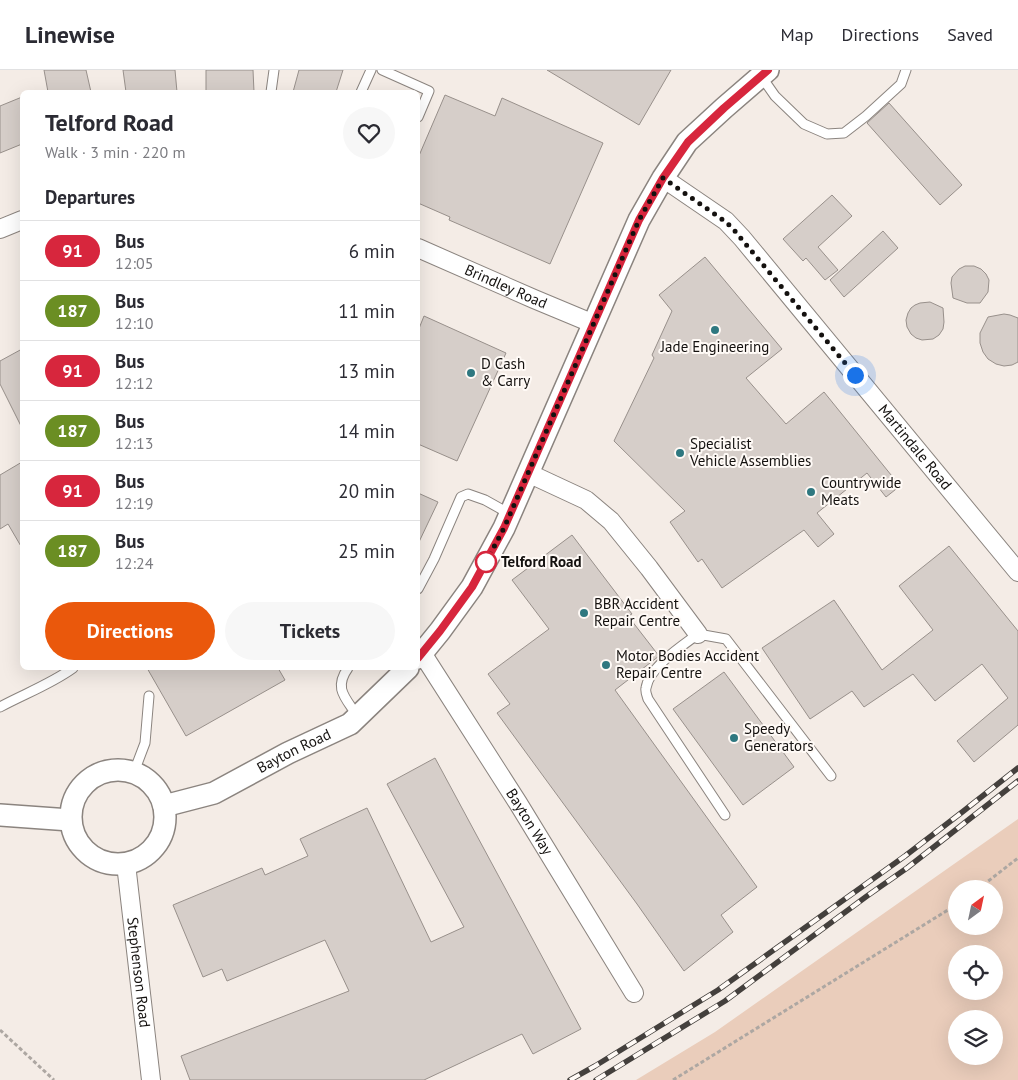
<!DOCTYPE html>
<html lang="en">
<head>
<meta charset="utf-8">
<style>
	:root { --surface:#fff; --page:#f7f7f7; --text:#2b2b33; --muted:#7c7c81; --line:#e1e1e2; --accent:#ea580c }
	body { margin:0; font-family:"PT Sans",sans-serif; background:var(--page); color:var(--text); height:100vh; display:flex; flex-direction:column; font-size:19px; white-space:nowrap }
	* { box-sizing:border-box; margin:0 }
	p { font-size:16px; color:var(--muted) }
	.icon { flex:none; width:28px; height:28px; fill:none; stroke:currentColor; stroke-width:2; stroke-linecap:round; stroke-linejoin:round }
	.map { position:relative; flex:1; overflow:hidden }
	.details { position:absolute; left:20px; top:20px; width:400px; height:580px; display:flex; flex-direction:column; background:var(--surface); border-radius:8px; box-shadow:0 5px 20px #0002 }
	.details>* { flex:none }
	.badge { padding:0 10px; border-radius:16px; font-size:18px; line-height:32px }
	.needle { width:32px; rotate:33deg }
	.fabs { position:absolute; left:948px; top:810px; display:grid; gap:10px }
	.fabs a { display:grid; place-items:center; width:55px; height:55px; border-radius:50%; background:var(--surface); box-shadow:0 5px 20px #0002; font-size:25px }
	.you { position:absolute; width:25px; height:25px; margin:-12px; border:4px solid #fff; border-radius:50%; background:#1a73e8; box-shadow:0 0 0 8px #1a73e833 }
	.map>.badge { position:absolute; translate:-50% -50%; box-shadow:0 0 0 2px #fff }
	h2 { padding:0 25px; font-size:19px; line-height:45px }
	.round { display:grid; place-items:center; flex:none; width:52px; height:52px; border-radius:26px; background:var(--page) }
	.summary { display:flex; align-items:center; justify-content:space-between; height:85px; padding:0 25px }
	h1 { font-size:24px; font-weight:600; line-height:38px }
	.button { display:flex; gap:10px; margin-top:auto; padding:10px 25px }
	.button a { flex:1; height:58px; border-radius:30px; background:var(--accent); color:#fff; font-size:20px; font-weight:600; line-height:58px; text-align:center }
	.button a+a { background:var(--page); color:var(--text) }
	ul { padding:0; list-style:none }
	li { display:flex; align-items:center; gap:15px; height:60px; padding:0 25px; border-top:1px solid var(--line) }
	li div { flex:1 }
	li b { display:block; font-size:19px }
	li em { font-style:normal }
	li .badge { min-width:55px; font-weight:700; text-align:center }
	header { display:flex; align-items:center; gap:30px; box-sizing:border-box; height:70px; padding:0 25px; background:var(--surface); border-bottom:1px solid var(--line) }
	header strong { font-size:24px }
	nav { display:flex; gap:28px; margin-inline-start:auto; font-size:18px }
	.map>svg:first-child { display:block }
</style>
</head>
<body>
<header>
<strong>Linewise</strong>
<nav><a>Map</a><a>Directions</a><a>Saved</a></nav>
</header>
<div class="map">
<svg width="1018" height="1010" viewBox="0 0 1018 1010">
	<rect width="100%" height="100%" fill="#f4ece6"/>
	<path fill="#eacdbb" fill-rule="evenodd" d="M1018,749V1010H636L715,962ZM956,819H994V856H956ZM956,884H994V921H956ZM956,949H994V986H956Z"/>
	<g fill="#d6cec9" stroke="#98908b">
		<polygon points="44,0 86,0 91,22 48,22"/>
		<polygon points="123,0 175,0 177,22 126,22"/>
		<polygon points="206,0 253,0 254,22 206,22"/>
		<polygon points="299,0 343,0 336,22 293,22"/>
		<polygon points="547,0 671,0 639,55"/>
		<polygon points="445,25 495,46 502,28 603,73 550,194 449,150 450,147 418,133 418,88"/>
		<polygon points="22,27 22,74 0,83 0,36"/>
		<polygon points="889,33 962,115 940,135 867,53"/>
		<polygon points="832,125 852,146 818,177 838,200 825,210 806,188 803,191 783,169"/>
		<polygon points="883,161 898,178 844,227 830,210"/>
		<polygon points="705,187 782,279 746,308 786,354 824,322 900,416 886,427 867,403 817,443 834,464 818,477 804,460 722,518 702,489 698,492 670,452 685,441 614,371 654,288 652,285 672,241 659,225"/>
		<polygon points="965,196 974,196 981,199 986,204 989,210 988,222 980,233 967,233 953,228 951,213 952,207 959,199"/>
		<polygon points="930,232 943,238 944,252 943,259 939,265 933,269 922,270 916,268 911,264 907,257 906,250 908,243 911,238 915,235 920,233"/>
		<polygon points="1004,244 1010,245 1018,248 1018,292 1012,295 1004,296 996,294 988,289 983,282 980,273 980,263 988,247"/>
		<polygon points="424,246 506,283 457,391 418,374 418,261"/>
		<polygon points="22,279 22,358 0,314 0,291"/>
		<polygon points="22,392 22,478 8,454 0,459 0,405"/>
		<polygon points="418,423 438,432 418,474"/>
		<polygon points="572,465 632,544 628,546 659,586 615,620 757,817 721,845 733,862 684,901 637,834 497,643 510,634 488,604 549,559 512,510"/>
		<polygon points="949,476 1018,561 1018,655 974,692 957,671 1008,628 982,594 935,631 913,604 864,637 852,621 810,649 762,578 834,530 882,600 933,560 899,516"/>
		<polygon points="147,598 278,598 285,610 186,666"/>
		<polygon points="724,602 794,697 743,735 673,639"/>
		<polygon points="435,688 581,959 533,984 522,964 424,1010 190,1010 181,986 349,921 325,870 227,911 222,899 203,907 173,835 262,798 265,805 308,786 300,769 367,738 431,872 464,857 387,714"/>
	</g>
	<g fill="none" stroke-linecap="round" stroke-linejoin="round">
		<defs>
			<g id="service">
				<polyline points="382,0 429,21 418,47"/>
				<polyline points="761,6 775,26 804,54 827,64 844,63 866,46 901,14 906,0"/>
				<polyline points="271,22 274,0"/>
				<polyline points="361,22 371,0"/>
				<polyline points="418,519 434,489 461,427 468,424 485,430 510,444"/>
				<path d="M348,598C333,619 346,628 358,647"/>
				<path d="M0,637C24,624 51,614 73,598"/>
				<polyline points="134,702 145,673 149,626"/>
				<path d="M725,745L648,629C647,626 645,621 646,618C649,597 682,576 698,564L726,569L831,706"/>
			</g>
			<g id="minor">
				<path id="s1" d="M663,108L726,151L742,168L1018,502"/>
				<polyline points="0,159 22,150"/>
				<path id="s2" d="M418,178L534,229L594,254"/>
				<polyline points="528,403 586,430 611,451 649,498 698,564"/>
				<path id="s3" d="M422,583L518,733L634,923"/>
				<path id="s4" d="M126,794L151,1010"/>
			</g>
			<g id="tertiary">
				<polyline points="418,588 440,561 472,517 504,458 639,150 663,108 687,72 724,38 768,0"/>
				<circle cx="118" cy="747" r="47"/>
				<path id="s5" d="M164,736L214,723L288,683L350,654L408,598"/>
				<polyline points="0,745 70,750"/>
			</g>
		</defs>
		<use href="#service" stroke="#8b847f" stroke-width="11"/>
		<use href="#minor" stroke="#8b847f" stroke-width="20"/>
		<use href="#tertiary" stroke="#8b847f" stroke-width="24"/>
		<g stroke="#ada7a2" stroke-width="3" stroke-dasharray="4 2.5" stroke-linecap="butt">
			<polyline points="978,819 1018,788"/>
			<polyline points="0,960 54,1010"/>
			<polyline points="673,1010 956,835"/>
		</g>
		<use href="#service" stroke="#fff" stroke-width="9"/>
		<use href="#minor" stroke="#fff" stroke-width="18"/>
		<use href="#tertiary" stroke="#fff" stroke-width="21"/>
		<defs>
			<g id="rail">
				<polyline points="570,1010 595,996 718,920 905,786 961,743 1018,698"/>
				<polyline points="596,1010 725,931 867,826 907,798 1018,711"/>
			</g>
		</defs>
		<use href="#rail" stroke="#44403d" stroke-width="5.5"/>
		<use href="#rail" stroke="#fffaf6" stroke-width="4" stroke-dasharray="11" stroke-linecap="butt"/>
	</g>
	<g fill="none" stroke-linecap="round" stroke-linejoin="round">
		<defs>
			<polyline id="line" points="418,588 440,561 472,517 504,458 639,150 663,108 688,72 724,38 768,0"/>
		</defs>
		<use href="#line" stroke="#fff" stroke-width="11"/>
		<use href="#line" stroke="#d7263d" stroke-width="8"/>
		<polyline stroke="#14110f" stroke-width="5" stroke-dasharray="0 9" points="486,492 504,458 639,150 663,108 726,152 734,160 855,305"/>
	</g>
	<g fill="#2f7880" stroke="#fffaf6" stroke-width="2">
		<circle cx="715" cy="260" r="5"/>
		<circle cx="471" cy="303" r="5"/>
		<circle cx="680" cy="383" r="5"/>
		<circle cx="811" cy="422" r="5"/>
		<circle cx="584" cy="543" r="5"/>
		<circle cx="606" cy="595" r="5"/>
		<circle cx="734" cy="668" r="5"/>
	</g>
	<circle fill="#fff" stroke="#d7263d" stroke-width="2.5" cx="486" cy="492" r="10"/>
	<g text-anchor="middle" stroke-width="4" stroke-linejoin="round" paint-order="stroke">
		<g font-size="15" fill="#14110f" stroke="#fffaf6">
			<text dy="5" stroke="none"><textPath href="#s2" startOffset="96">Brindley Road</textPath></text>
			<text dy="5" stroke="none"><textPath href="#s1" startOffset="371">Martindale Road</textPath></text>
			<text dy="5" stroke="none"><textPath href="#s5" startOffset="142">Bayton Road</textPath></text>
			<text dy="5" stroke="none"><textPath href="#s3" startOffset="200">Bayton Way</textPath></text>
			<text dy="5" stroke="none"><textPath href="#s4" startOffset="109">Stephenson Road</textPath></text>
		</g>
		<g font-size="15" fill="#14110f" stroke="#fffaf6" text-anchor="start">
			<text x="715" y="282" text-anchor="middle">Jade Engineering</text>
			<text x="481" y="299">D Cash<tspan x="481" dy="17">&amp; Carry</tspan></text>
			<text x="690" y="379">Specialist<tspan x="690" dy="17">Vehicle Assemblies</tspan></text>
			<text x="821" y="418">Countrywide<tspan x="821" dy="17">Meats</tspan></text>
			<text x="594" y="539">BBR Accident<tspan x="594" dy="17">Repair Centre</tspan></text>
			<text x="616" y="591">Motor Bodies Accident<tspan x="616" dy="17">Repair Centre</tspan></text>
			<text x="744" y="664">Speedy<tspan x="744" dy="17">Generators</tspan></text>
		</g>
		<g font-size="15" font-weight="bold" fill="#14110f" stroke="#fffaf6" text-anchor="start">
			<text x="501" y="497">Telford Road</text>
		</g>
	</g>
</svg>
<div class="fabs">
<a><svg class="needle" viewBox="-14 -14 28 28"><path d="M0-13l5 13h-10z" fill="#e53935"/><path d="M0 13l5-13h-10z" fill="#7c7c81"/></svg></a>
<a><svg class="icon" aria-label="locate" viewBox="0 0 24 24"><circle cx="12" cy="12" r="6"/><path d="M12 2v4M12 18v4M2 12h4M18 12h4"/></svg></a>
<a><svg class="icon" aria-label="layers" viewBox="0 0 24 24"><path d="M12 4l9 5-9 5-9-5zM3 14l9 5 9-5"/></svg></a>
</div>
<div class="you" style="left:855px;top:305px"></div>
<section class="details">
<div class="summary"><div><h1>Telford Road</h1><p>Walk · 3 min · 220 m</p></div><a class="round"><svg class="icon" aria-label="heart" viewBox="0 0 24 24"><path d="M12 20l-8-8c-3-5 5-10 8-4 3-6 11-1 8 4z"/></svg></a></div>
<h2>Departures</h2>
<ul>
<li><span class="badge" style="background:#d7263d;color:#fff">91</span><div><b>Bus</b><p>12:05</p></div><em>6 min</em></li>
<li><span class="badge" style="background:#6b8e23;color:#fff">187</span><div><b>Bus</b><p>12:10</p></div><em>11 min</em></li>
<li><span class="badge" style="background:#d7263d;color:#fff">91</span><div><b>Bus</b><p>12:12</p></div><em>13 min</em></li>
<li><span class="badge" style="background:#6b8e23;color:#fff">187</span><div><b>Bus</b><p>12:13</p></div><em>14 min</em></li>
<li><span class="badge" style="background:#d7263d;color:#fff">91</span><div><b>Bus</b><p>12:19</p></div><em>20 min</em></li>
<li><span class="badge" style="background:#6b8e23;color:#fff">187</span><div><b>Bus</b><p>12:24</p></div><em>25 min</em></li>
</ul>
<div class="button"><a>Directions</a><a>Tickets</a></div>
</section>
</div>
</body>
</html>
